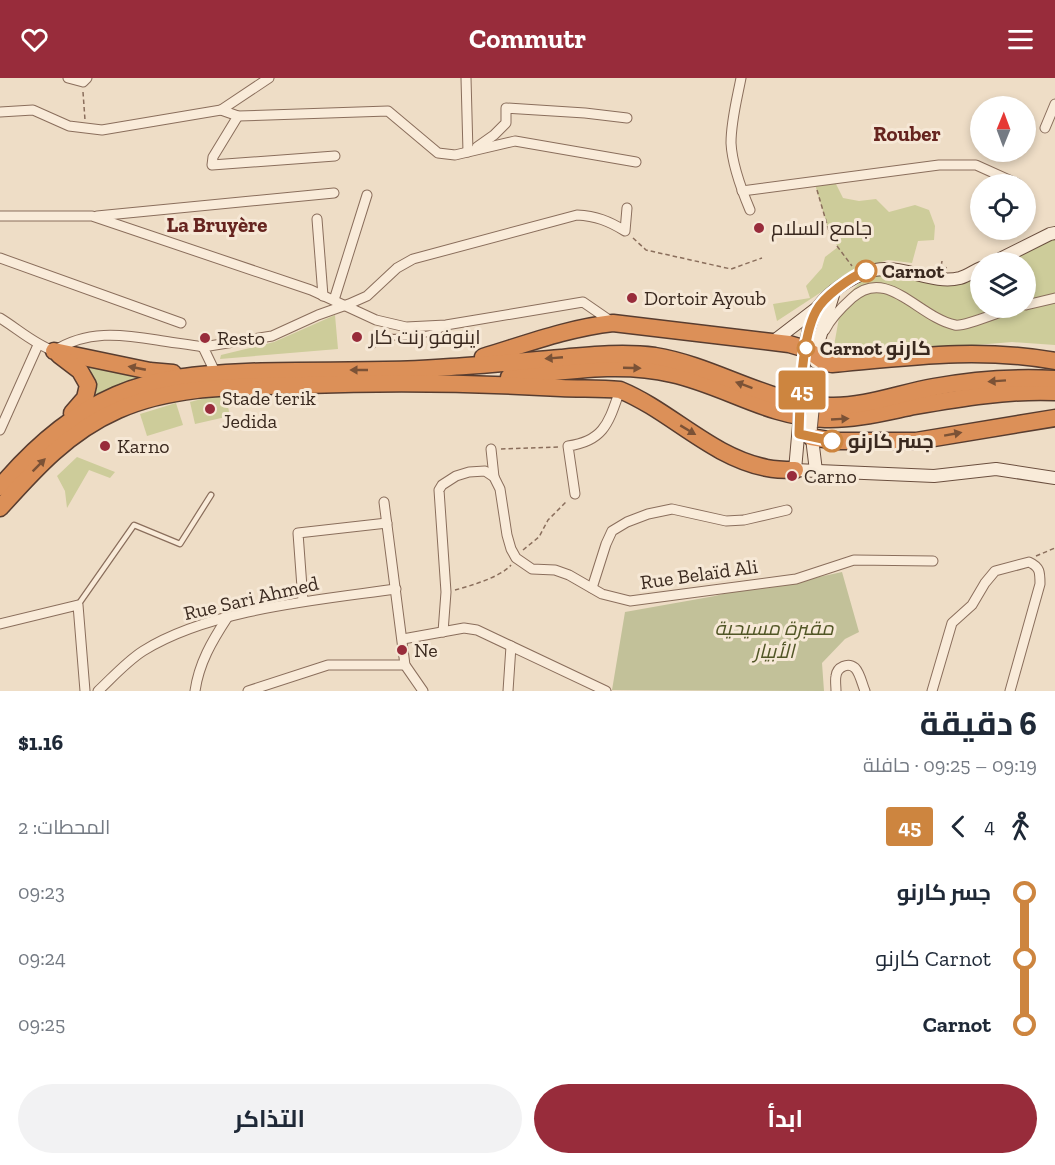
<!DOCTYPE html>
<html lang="ar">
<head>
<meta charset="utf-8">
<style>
	:root { --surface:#fff; --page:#f2f2f3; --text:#1f2937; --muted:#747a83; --accent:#982c3b }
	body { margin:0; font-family:"Zilla Slab",Cairo,serif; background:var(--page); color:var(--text); direction:rtl; height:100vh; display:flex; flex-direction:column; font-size:22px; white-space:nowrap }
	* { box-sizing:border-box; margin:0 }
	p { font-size:20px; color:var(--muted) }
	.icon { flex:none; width:33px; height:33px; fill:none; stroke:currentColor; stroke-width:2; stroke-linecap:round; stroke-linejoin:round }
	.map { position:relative; height:613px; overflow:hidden; direction:ltr }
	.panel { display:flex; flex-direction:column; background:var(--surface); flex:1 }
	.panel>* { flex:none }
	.badge { padding:0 12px; border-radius:4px; font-size:21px; line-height:39px }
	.needle { width:39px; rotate:1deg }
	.controls { position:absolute; left:970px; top:18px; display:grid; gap:12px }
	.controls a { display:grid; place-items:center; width:66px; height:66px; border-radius:50%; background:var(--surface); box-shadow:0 3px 9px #0003; font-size:30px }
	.map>.badge { position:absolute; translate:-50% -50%; box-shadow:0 0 0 3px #fff }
	.legs { display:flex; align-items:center; gap:9px; height:66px; padding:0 18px; font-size:20px }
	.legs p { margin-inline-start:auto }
	.summary { display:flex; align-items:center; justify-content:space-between; height:102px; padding:0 18px }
	h1 { font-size:33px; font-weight:700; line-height:45px }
	.action { display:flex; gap:12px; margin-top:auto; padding:12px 18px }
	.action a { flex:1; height:69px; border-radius:36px; background:var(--accent); color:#fff; font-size:24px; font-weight:700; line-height:69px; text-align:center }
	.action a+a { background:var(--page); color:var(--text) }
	ul { padding:0 18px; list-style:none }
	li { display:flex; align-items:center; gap:21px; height:66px; font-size:22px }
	li i { display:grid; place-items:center; width:9px; height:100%; margin:0 8px; background:currentColor }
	li i::after { content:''; width:15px; height:15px; margin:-8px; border:4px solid; border-radius:50%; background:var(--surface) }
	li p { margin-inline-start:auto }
	li:first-child i { background:linear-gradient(#0000 50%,currentColor 0) }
	li:last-child i { background:linear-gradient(currentColor 50%,#0000 0) }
	header { display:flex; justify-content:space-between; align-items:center; height:78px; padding:0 18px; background:var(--accent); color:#fff; font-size:27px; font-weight:700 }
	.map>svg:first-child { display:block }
</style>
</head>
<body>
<header><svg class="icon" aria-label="menu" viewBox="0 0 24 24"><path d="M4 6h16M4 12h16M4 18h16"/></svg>Commutr<svg class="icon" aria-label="heart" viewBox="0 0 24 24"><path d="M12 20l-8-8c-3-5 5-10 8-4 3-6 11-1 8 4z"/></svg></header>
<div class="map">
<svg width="1055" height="613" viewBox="0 0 1055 613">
	<rect width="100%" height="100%" fill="#eeddc6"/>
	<g fill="#cdcc9a">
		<polygon points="833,100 843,120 859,123 876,121 889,134 915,127 929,132 935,148 934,162 918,163 912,185 888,182 855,192 777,243 773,226 810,220 806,208 822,190 825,179 838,169 831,160 814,103"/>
		<polygon points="1055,160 1055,267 1012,264 832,279 842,223 867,197 981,196 981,230 1026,230 1026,184 1005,184"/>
		<polygon points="335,237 338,271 220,281 221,277 274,264"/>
		<polygon points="86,283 144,296 94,317 92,295"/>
		<polygon points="225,315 230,338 195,346 190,324"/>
		<polygon points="176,325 183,347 147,358 140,336"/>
		<polygon points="77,379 115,394 110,400 89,392 67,430 65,413 57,398"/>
	</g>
	<polygon fill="#c2c199" points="842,494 859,554 845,561 822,585 824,613 612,612 625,534 715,518 738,512 773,509"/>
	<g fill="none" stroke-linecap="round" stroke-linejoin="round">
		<defs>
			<g id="lane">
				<path d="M372,268L382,259C404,260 424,259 445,250"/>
				<polyline points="78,527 134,447 180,466 211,417"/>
			</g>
			<g id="street">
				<polyline points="68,0 83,4 87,0"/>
				<polyline points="466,0 468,74"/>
				<path d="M741,0C737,21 731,43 731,65C732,85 742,113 750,132"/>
				<polyline points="221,32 269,0"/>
				<polyline points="0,34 33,32 69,48 102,52 221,32 238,38 388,33 438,75 455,77 515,63 636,84"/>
				<polyline points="238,38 213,79 212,87 335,78"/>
				<polyline points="1045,50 1055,26"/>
				<polyline points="477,69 494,57 506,45 506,30 585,35 627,40"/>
				<polyline points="742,113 939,87 976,87 1018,106"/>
				<polyline points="0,138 92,138 311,212 376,242 406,249 446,247 583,224 612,244"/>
				<polyline points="97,138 334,115"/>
				<polyline points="317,141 323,218"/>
				<polyline points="0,180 181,245"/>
				<polyline points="334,222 367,117"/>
				<polyline points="1026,227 1055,220"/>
				<path d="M0,240C18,251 34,266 54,273C86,252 121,256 157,262C173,265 188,266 203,269"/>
				<path d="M825,252C831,240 842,229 852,220C887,188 918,239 955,247C964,249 1001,233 1013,230"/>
				<path d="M216,296L203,269L272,258L318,237L349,226L367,218L397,190L413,181L577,137C596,138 609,143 625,153L627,130"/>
				<polyline points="0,352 38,267"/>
				<polyline points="491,371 494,399"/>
				<path d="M575,416L568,368C605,363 609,343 620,312"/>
				<polyline points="384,424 405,587 423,613"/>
				<polyline points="592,510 606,466 612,453 627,444 648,436 672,431 726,443 744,442 787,432"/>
				<polyline points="303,523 298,455 387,445"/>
				<polyline points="0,546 78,527 85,613"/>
				<polyline points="443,554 446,514 439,412 442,407 456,398 469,394 485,393 494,399 500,411 507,457 511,471 516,480 532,491 555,492 569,497 602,516 630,523 796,501 854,482 933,483"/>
				<polyline points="403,561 464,550 477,552 606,613"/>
				<path d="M98,613C112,600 126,584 143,573C210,531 318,522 396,511"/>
				<path d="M195,613C199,585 212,563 227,540"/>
				<polyline points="248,613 328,587 405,587"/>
				<polyline points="508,613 511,568"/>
				<path d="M836,613C836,608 835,602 836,598C837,589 848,584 855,590C860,595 862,606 865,613"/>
				<path d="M932,613L952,545L972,527L985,505L995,493L1029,484C1040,489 1040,494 1040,506L1010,613"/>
			</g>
			<g id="secondary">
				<polyline points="994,184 1050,156 1055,155"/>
				<polyline points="774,263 817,230"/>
				<polyline points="816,284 819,262 833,217"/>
				<path d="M803,295C805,276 806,253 814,236C825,214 862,190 886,191C911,191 935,206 960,200C967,198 974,193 981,190"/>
				<polyline points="811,352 816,393"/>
				<polyline points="795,392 934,398 996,391 1055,400"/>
				<polyline points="795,392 799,347"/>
			</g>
			<g id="highway">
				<polyline points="54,273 150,293 173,295"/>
				<polyline points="59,277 80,293 88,307 85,320 72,335"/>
				<path d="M483,279C526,266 568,250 613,245L789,266L806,271L826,285L832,286C908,279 978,269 1055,283"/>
				<path d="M509,299C563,294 619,283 672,296C726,308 767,339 825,341C855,342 885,334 915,328C960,320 1009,312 1055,314"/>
				<polyline points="811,359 835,363 916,363 1055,340"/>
				<path d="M0,409C32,371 70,337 116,317C158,299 201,296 246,294C314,291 383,295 451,289C488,287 525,283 561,280C593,277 624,274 655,278C716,288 768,326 830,328C865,329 900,315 934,309C972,302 1016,299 1055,301"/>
				<path d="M0,430C35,391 68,354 118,332C177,306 243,309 306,307C391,304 476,305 561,310C581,311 600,310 620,312C671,333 711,379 767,390C776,392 786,392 795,392"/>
			</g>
		</defs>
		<use href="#lane" stroke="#8a6e5c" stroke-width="7"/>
		<use href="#street" stroke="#8a6e5c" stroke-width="11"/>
		<use href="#secondary" stroke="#6b4f3f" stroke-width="14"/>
		<use href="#highway" stroke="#583d30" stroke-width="19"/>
		<g stroke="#8a6e5c" stroke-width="1.5" stroke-dasharray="4.5 3" stroke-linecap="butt">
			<polyline points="83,14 85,42"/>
			<polyline points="817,112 831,160 852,188"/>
			<polyline points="633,160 646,172 731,191 762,180"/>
			<polyline points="942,183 941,189 948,190"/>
			<polyline points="501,371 559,369"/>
			<polyline points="523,472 539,459 548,442 567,423"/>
			<polyline points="1036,478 1055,470"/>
			<path d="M455,512C470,508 501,499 511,487"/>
		</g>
		<use href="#lane" stroke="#f9ebd9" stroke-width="4.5"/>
		<use href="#street" stroke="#f9ebd9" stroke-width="9"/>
		<use href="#secondary" stroke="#f9ebd9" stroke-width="12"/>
		<use href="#highway" stroke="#dc9058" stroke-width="16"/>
		<defs>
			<g id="secondary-bridge">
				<polyline points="799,347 803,295"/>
				<polyline points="811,348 816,297"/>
			</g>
		</defs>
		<use href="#secondary-bridge" stroke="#6b4f3f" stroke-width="14" stroke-linecap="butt"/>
		<use href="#secondary-bridge" stroke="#f9ebd9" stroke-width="12"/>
	</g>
	<defs><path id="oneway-solid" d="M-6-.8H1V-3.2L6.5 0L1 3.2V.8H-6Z" transform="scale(1.5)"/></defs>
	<g fill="#7b5236">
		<use href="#oneway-solid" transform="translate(554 280) rotate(175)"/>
		<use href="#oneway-solid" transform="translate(137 290) rotate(-169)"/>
		<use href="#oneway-solid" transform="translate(632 290) rotate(2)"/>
		<use href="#oneway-solid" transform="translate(359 292) rotate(180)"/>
		<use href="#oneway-solid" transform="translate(997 303) rotate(176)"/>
		<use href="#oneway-solid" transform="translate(744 307) rotate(-160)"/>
		<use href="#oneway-solid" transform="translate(840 341) rotate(-3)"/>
		<use href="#oneway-solid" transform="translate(688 352) rotate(31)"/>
		<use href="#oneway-solid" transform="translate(953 356) rotate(-10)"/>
		<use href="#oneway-solid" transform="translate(39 387) rotate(-45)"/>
	</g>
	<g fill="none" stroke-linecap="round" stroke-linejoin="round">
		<defs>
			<path id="line-1" d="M832,363L799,356C800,323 801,261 816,233C824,218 851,199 866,193"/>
		</defs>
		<use href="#line-1" stroke="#fff" stroke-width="14"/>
		<use href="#line-1" stroke="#cd853f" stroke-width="9"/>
	</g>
	<g fill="#982c3b" stroke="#f6e8d6" stroke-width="2">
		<circle cx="759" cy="150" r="6"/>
		<circle cx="632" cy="220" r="6"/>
		<circle cx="357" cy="259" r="6"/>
		<circle cx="205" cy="260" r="6"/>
		<circle cx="210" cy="331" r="6"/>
		<circle cx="105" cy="368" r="6"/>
		<circle cx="792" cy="398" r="6"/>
		<circle cx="402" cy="572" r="6"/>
	</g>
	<g fill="#fff" stroke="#cd853f" stroke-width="3">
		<circle cx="866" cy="193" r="10"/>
		<circle cx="806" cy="270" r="8"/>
		<circle cx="832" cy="363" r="10"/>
	</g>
	<g text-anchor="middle" stroke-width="6" stroke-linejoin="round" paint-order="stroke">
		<g font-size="20" fill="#3a291f" stroke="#f6e8d6" text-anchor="start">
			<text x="771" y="157">جامع السلام</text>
			<text x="644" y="227">Dortoir Ayoub</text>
			<text x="369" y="266">اينوفو رنت كار</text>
			<text x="217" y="267">Resto</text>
			<text x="222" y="327">Stade terik<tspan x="222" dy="23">Jedida</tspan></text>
			<text x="117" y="375">Karno</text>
			<text x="804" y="405">Carno</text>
			<text x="414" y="579">Ne</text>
		</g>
		<g font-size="20" font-weight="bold" fill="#3a291f" stroke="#f6e8d6" text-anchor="start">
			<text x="882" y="200">Carnot</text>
			<text x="820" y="277">Carnot كارنو</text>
			<text x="848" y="370">جسر كارنو</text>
		</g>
		<g font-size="20" fill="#3a291f" stroke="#f6e8d6">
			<text transform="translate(699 496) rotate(-8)" y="7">Rue Belaïd Ali</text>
			<text transform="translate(251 520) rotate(-13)" y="7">Rue Sari Ahmed</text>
		</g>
		<g font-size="20" font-style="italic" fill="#515626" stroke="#f6e8d6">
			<text x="774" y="557">مقبرة مسيحية<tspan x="774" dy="23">الأبيار</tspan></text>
		</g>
		<g font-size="21" font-weight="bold" fill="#66241f" stroke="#f6e8d6">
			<text x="907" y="63">Rouber</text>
			<text x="217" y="154">La Bruyère</text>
		</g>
	</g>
</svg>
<div class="controls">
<a><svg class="needle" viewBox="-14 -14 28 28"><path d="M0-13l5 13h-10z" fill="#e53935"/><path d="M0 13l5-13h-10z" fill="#747a83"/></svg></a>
<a><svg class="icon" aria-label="locate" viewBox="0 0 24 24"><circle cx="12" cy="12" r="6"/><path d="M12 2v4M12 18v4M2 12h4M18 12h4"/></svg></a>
<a><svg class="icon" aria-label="layers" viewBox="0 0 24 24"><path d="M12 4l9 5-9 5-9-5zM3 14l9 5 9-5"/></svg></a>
</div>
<b class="badge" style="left:802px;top:312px;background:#cd853f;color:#fff">45</b>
</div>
<section class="panel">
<div class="summary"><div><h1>6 دقيقة</h1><p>09:19 – 09:25 · حافلة</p></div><b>$1.16</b></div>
<div class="legs"><svg class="icon" aria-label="walk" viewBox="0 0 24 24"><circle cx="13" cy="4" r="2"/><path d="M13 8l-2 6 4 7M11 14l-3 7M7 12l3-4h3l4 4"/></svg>4<svg class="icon" aria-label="back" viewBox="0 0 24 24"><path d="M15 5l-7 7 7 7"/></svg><b class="badge" style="background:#cd853f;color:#fff">45</b><p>المحطات: 2</p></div>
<ul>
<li><i style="color:#cd853f"></i><b>جسر كارنو</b><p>09:23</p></li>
<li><i style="color:#cd853f"></i><span>Carnot كارنو</span><p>09:24</p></li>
<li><i style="color:#cd853f"></i><b>Carnot</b><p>09:25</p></li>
</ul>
<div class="action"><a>ابدأ</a><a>التذاكر</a></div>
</section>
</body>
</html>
